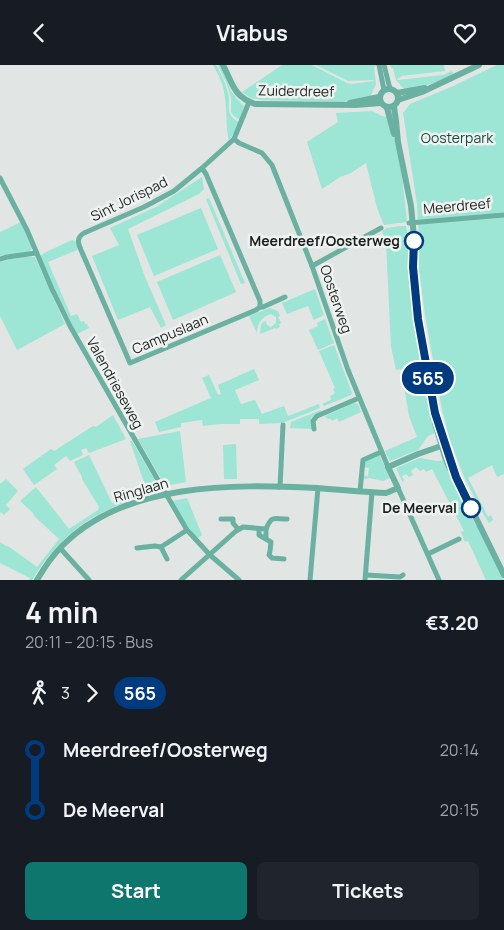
<!DOCTYPE html>
<html lang="en">
<head>
<meta charset="utf-8">
<style>
	:root { --surface:#171b24; --page:#20242c; --text:#f1f3f6; --muted:#9ea1a6; --accent:#0f766e }
	body { margin:0; font-family:Manrope,sans-serif; background:var(--page); color:var(--text); height:100vh; display:flex; flex-direction:column; font-size:19px; white-space:nowrap }
	* { box-sizing:border-box; margin:0 }
	p { font-size:16px; color:var(--muted) }
	.icon { flex:none; width:28px; height:28px; fill:none; stroke:currentColor; stroke-width:2; stroke-linecap:round; stroke-linejoin:round }
	.map { position:relative; height:515px; overflow:hidden }
	.panel { display:flex; flex-direction:column; background:var(--surface); flex:1 }
	.panel>* { flex:none }
	.badge { padding:0 10px; border-radius:16px; font-size:18px; line-height:32px }
	.map>.badge { position:absolute; translate:-50% -50%; box-shadow:0 0 0 2px #fff }
	.legs { display:flex; align-items:center; gap:8px; height:55px; padding:0 25px; font-size:16px }
	.legs p { margin-inline-start:auto }
	.headline { display:flex; align-items:center; justify-content:space-between; height:85px; padding:0 25px }
	h1 { font-size:28px; font-weight:700; line-height:38px }
	.primary-button { display:flex; gap:10px; margin-top:auto; padding:10px 25px }
	.primary-button a { flex:1; height:58px; border-radius:8px; background:var(--accent); color:#fff; font-size:20px; font-weight:700; line-height:58px; text-align:center }
	.primary-button a+a { background:var(--page); color:var(--text) }
	ul { padding:0 25px; list-style:none }
	li { display:flex; align-items:center; gap:18px; height:60px; font-size:19px }
	li i { display:grid; place-items:center; width:8px; height:100%; margin:0 6px; background:currentColor }
	li i::after { content:''; width:12px; height:12px; margin:-6px; border:4px solid; border-radius:50%; background:var(--surface) }
	li p { margin-inline-start:auto }
	li:first-child i { background:linear-gradient(#0000 50%,currentColor 0) }
	li:last-child i { background:linear-gradient(currentColor 50%,#0000 0) }
	header { display:flex; justify-content:space-between; align-items:center; height:65px; padding:0 25px; background:var(--surface); font-size:22px; font-weight:700 }
	.map>svg:first-child { display:block }
</style>
</head>
<body>
<header><svg class="icon" aria-label="back" viewBox="0 0 24 24"><path d="M15 5l-7 7 7 7"/></svg>Viabus<svg class="icon" aria-label="heart" viewBox="0 0 24 24"><path d="M12 20l-8-8c-3-5 5-10 8-4 3-6 11-1 8 4z"/></svg></header>
<div class="map">
<svg width="504" height="515" viewBox="0 0 504 515">
	<rect width="100%" height="100%" fill="#e1e5e4"/>
	<g fill="#9de5d4">
		<path d="M213,0H216C222,10 227,21 229,33C229,38 228,44 230,49C232,53 235,55 239,57L234,68L229,75C226,65 227,54 226,43C225,25 222,15 213,0Z"/>
		<polygon points="218,0 221,0 222,3 231,26 237,34 244,41 240,55 234,51 231,47 231,33 227,19"/>
		<polygon points="282,0 312,0 347,18 351,19 374,16 372,15 348,16 316,0 376,0 374,3 376,19 370,32 342,37 261,35 251,33 242,27"/>
		<polygon points="390,0 444,0 445,6 402,11 397,14 398,15 443,10 452,6 454,10 431,19 405,25 396,15 393,3 391,3"/>
		<polygon points="497,0 504,0 504,409 497,412 492,400 468,413 488,452 491,450 493,455 489,458 480,443 465,414 451,378 442,345 425,250 419,204 419,172 417,139 403,48 410,39 451,22"/>
		<polygon points="372,46 382,51 388,52 396,78 402,111 407,157 384,160 377,143 366,98 351,108 340,112 322,124 307,77 338,57 336,48"/>
		<polygon points="202,112 204,124 199,129 128,164 145,212 166,260 161,263 150,242 118,255 92,191 119,180 110,163 156,142"/>
		<polygon points="209,133 245,218 241,219 206,134"/>
		<polygon points="201,143 218,184 154,211 137,170"/>
		<path d="M21,157L32,182L30,188C20,190 11,188 0,191V167Z"/>
		<path d="M400,161H406L408,177L406,178V180H408L409,185C410,246 421,308 435,368L428,371L418,385L390,396L385,386L417,372L409,351L401,304L396,305L391,281L390,262L386,178L382,166L387,163Z"/>
		<polygon points="72,175 75,176 78,183 77,185 48,197 71,251 77,249 81,257 84,256 85,259 87,259 89,263 77,269 58,231 40,191 44,188"/>
		<polygon points="220,190 236,227 173,255 157,217"/>
		<polygon points="25,192 35,192 65,259 17,285 0,251 0,197 10,194"/>
		<polygon points="315,224 324,250 314,255 308,241 287,249 282,238"/>
		<path d="M270,243L278,246L280,251L278,252L281,258L279,259L280,262L276,264L275,263L260,269L261,260L263,257L266,256L267,260L271,262L276,258V252L271,249C262,252 257,258 257,268L249,251Z"/>
		<polygon points="325,254 334,278 318,285 309,265 318,261 317,258"/>
		<polygon points="334,280 352,328 351,330 324,341 322,339 331,335 330,331 335,328 333,324 335,323 319,286"/>
		<polygon points="254,304 259,315 235,325 241,339 255,335 262,349 284,341 288,351 319,339 320,343 282,358 259,359 259,354 240,354 240,359 220,359 203,361 202,355 181,358 181,362 159,367 155,357 213,332 211,333 202,313 209,310 218,330 221,329 218,320"/>
		<polygon points="354,338 358,339 361,347 339,357 337,353 332,356 331,354 327,354 325,351"/>
		<path d="M321,345L322,347C310,352 309,352 313,364L290,363L291,357Z"/>
		<polygon points="113,350 126,374 89,388 86,383 81,385 83,390 70,396 66,391 54,400 57,404 34,420 23,404 51,384 54,386 93,361 96,362"/>
		<polygon points="180,366 186,417 165,421 138,374"/>
		<path d="M130,376H132L159,422L160,427C101,442 64,463 32,515H29L30,513L0,498V477L6,481H8L37,502L59,474L34,451L33,448L20,436L36,422L69,464L98,445L99,442L82,414V412L74,397L89,390L112,438L147,426Z"/>
		<polygon points="236,379 237,414 224,414 223,380"/>
		<polygon points="379,389 390,413 383,416 369,413 362,415 363,410 368,411 369,403 363,402 364,397"/>
		<polygon points="420,393 437,396 445,395 472,450 471,451 476,461 477,460 504,515 486,515 468,476 465,477 461,467 464,466 432,404 426,407 424,404 420,406 416,402 411,406 413,410 409,412 406,409 402,411 404,415 403,418 396,403"/>
		<polygon points="6,414 18,426 6,440 10,444 4,450 1,447 0,448 0,419"/>
		<polygon points="187,433 202,470 197,474 180,450 172,436"/>
	</g>
	<g fill="none" stroke-linecap="round" stroke-linejoin="round">
		<g stroke="#6ab1a1" stroke-width="5">
			<polyline points="379,0 384,25"/>
			<polyline points="384,0 390,24"/>
			<polyline points="234,74 239,78 262,88 272,100 312,201 348,305 388,402"/>
			<path d="M202,103L206,109L260,236V242L256,245L130,298L81,185C78,178 76,173 84,168L144,142L174,126L202,103L234,74L249,37"/>
			<polyline points="0,113 27,165 52,224 70,261 166,429 187,465 210,490 239,515"/>
			<polyline points="409,158 504,150"/>
			<polyline points="0,194 7,192 36,188"/>
			<polyline points="312,201 381,163"/>
			<polyline points="260,242 263,242 285,232"/>
			<polyline points="314,364 313,356 317,351 359,333"/>
			<polyline points="280,422 283,360"/>
			<polyline points="398,423 439,515"/>
			<polyline points="360,426 363,395 381,387"/>
			<polyline points="221,454 233,454 233,458 238,464"/>
			<polyline points="259,464 259,470 271,477 270,486 269,490 272,493 284,494"/>
			<path d="M266,464C272,450 273,454 287,454"/>
			<polyline points="161,482 167,494"/>
			<polyline points="60,483 89,515"/>
			<polyline points="137,483 155,481 161,482 187,465"/>
			<polyline points="428,489 459,474"/>
			<polyline points="366,510 400,512 403,510"/>
			<polyline points="181,515 236,466 243,462 266,464 266,473"/>
			<polyline points="310,515 318,423"/>
			<polyline points="365,515 372,427"/>
		</g>
		<g stroke="#6ab1a1" stroke-width="6">
			<path d="M223,0C233,19 233,31 255,39L356,40L380,38"/>
			<circle cx="389" cy="33" r="9"/>
			<polyline points="397,28 425,23"/>
			<polyline points="398,35 422,27 479,0"/>
			<polyline points="350,38 379,32"/>
			<polyline points="394,42 396,56 398,77 411,141 414,172 413,185 415,230 422,279 435,349 435,358 445,392 449,402 456,412 504,510"/>
			<polyline points="387,43 394,69"/>
			<path d="M37,515C44,503 52,491 62,481C125,417 233,419 317,423C340,425 363,427 386,428L398,423L388,402L418,389L444,380"/>
		</g>
	</g>
	<g fill="none" stroke-linecap="round" stroke-linejoin="round">
		<defs>
			<polyline id="line-1" points="414,176 413,202 418,254 435,348 456,412 471,443"/>
		</defs>
		<use href="#line-1" stroke="#fff" stroke-width="11"/>
		<use href="#line-1" stroke="#003b80" stroke-width="8"/>
	</g>
	<g fill="#fff" stroke="#003b80" stroke-width="2.5">
		<circle cx="414" cy="176" r="9"/>
		<circle cx="471" cy="443" r="9"/>
	</g>
	<g text-anchor="middle" stroke-width="5" stroke-linejoin="round" paint-order="stroke">
		<g font-size="14" fill="#1e201f" stroke="#eef3f1">
			<text transform="translate(296 26) rotate(1)" y="5">Zuiderdreef</text>
			<text transform="translate(129 134) rotate(-26)" y="5">Sint Jorispad</text>
			<text transform="translate(457 141) rotate(-5)" y="5">Meerdreef</text>
			<text transform="translate(336 234) rotate(71)" y="5">Oosterweg</text>
			<text transform="translate(170 269) rotate(-23)" y="5">Campuslaan</text>
			<text transform="translate(115 318) rotate(61)" y="5">Valendrieseweg</text>
			<text transform="translate(141 425) rotate(-16)" y="5">Ringlaan</text>
		</g>
		<g font-size="14" fill="#194b41" stroke="#eef3f1">
			<text x="457" y="78">Oosterpark</text>
		</g>
		<g font-size="14" font-weight="bold" fill="#1e201f" stroke="#eef3f1" text-anchor="end">
			<text x="400" y="181">Meerdreef/Oosterweg</text>
			<text x="457" y="448">De Meerval</text>
		</g>
	</g>
</svg>
<b class="badge" style="left:428px;top:313px;background:#003b80;color:#fff">565</b>
</div>
<section class="panel">
<div class="headline"><div><h1>4 min</h1><p>20:11 – 20:15 · Bus</p></div><b>€3.20</b></div>
<div class="legs"><svg class="icon" aria-label="walk" viewBox="0 0 24 24"><circle cx="13" cy="4" r="2"/><path d="M13 8l-2 6 4 7M11 14l-3 7M7 12l3-4h3l4 4"/></svg>3<svg class="icon" aria-label="forward" viewBox="0 0 24 24"><path d="M9 5l7 7-7 7"/></svg><b class="badge" style="background:#003b80;color:#fff">565</b></div>
<ul>
<li><i style="color:#003b80"></i><b>Meerdreef/Oosterweg</b><p>20:14</p></li>
<li><i style="color:#003b80"></i><b>De Meerval</b><p>20:15</p></li>
</ul>
<div class="primary-button"><a>Start</a><a>Tickets</a></div>
</section>
</body>
</html>
